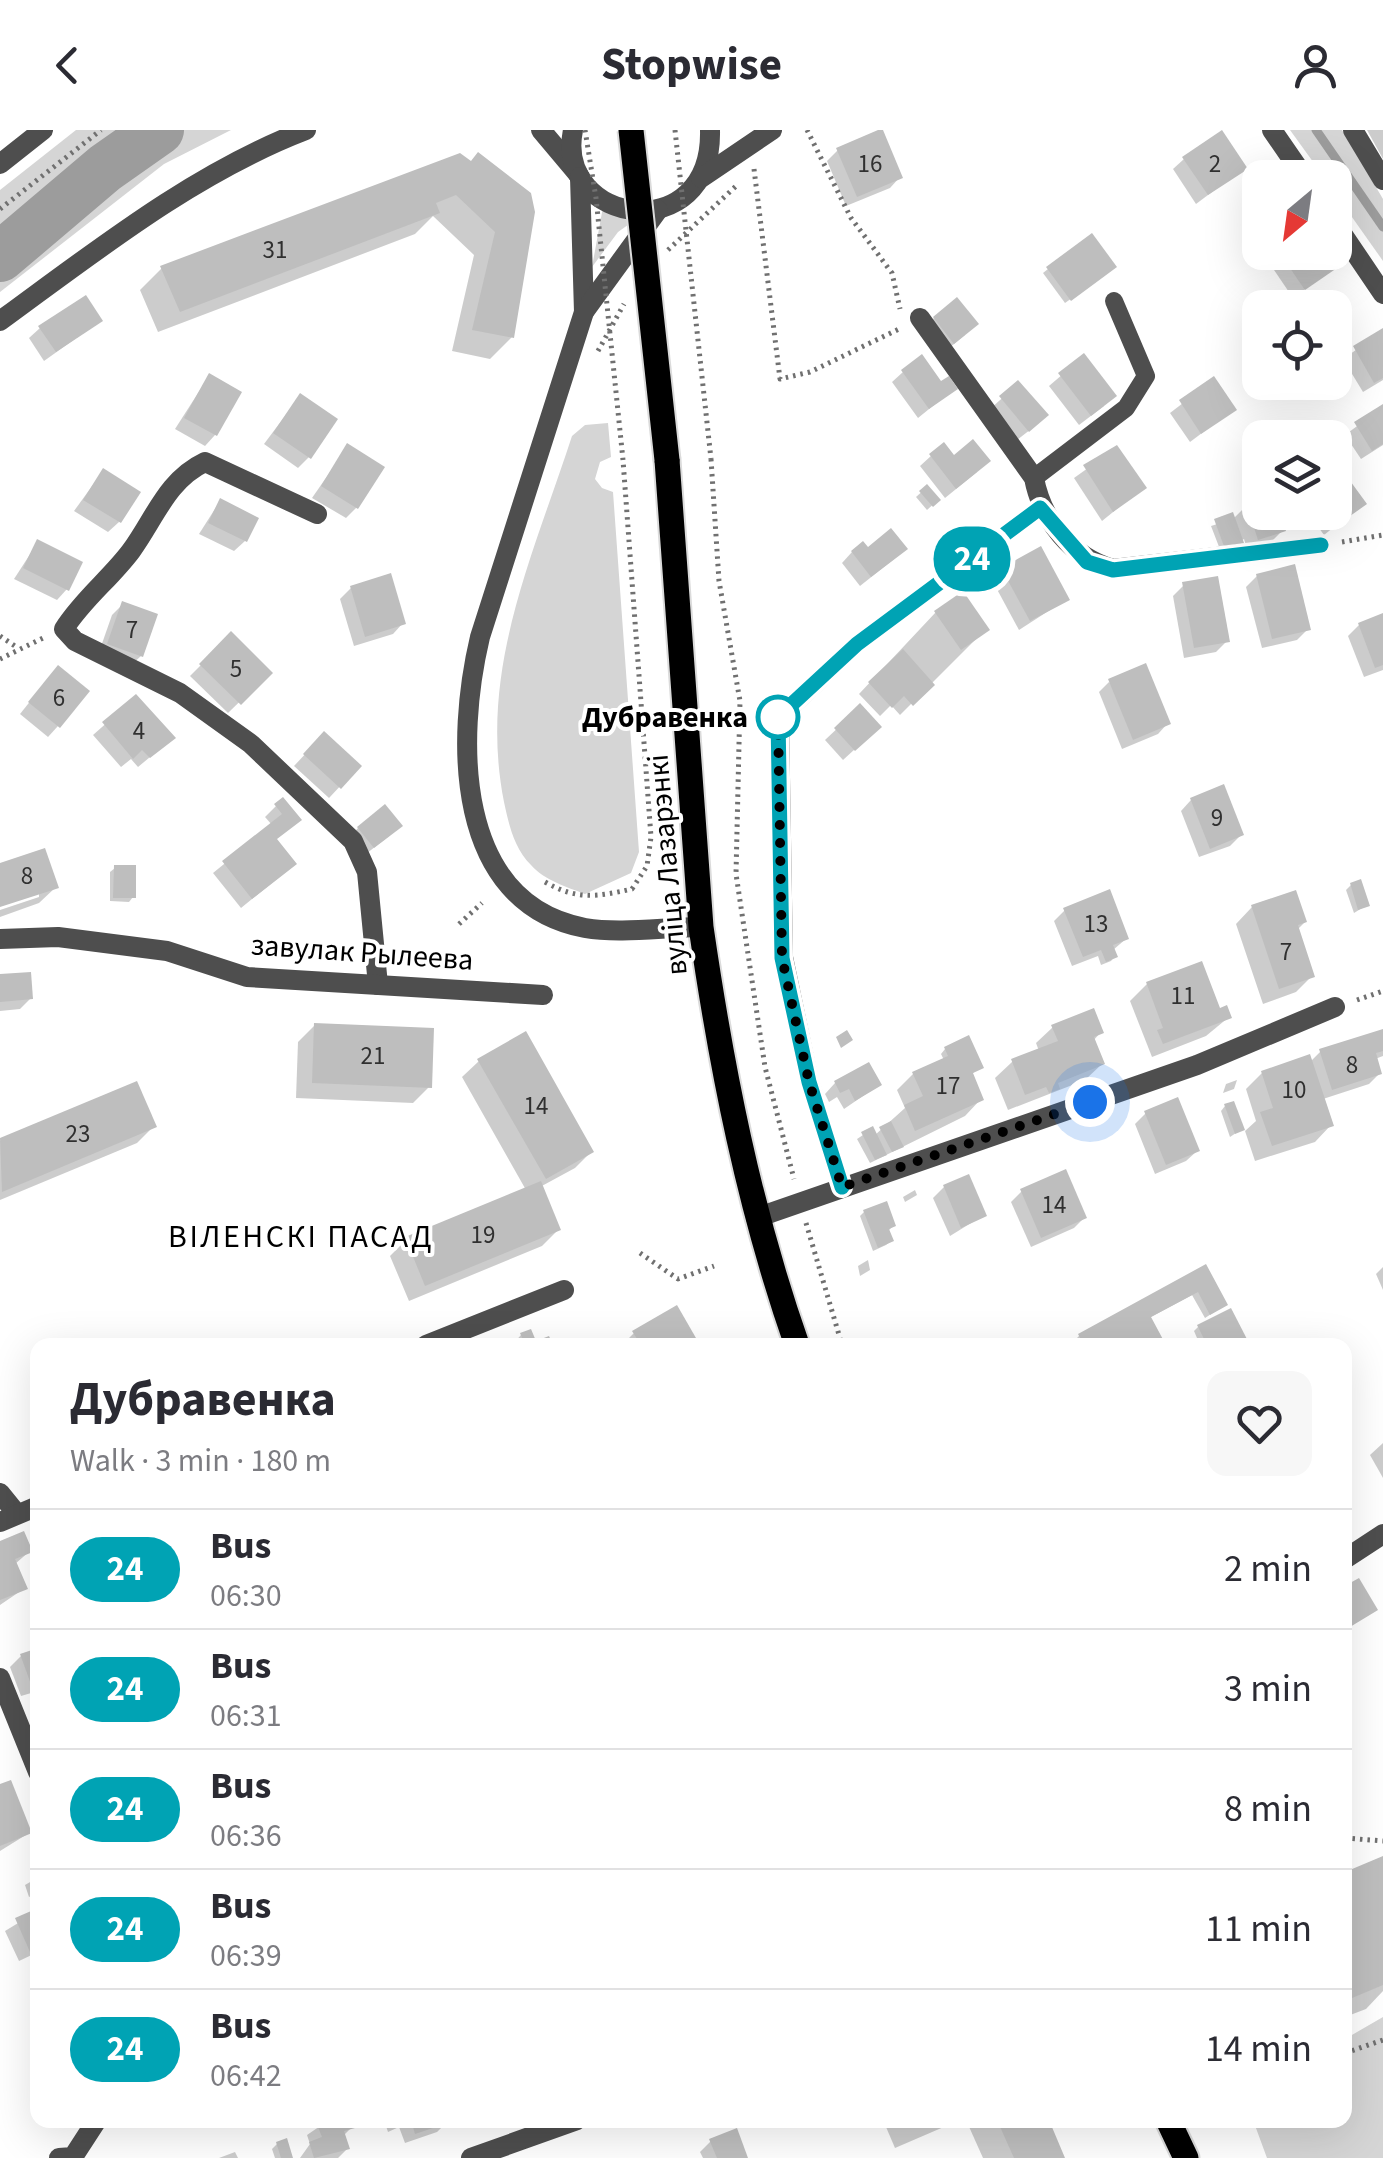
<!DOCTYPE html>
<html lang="en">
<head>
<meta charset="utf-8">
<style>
	:root { --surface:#fff; --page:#f7f7f7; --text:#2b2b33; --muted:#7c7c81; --line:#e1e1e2 }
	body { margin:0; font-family:"Source Sans 3",sans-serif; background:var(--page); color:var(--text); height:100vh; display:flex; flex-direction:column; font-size:38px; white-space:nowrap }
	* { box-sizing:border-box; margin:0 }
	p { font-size:32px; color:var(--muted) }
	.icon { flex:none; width:55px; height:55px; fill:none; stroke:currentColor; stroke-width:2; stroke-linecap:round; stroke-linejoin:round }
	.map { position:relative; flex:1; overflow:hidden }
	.sheet { position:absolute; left:30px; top:1208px; width:1322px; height:790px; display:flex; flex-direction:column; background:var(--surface); border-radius:20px; box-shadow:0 10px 40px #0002 }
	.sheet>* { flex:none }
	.badge { padding:0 20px; border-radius:32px; font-size:35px; line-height:65px }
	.needle { width:65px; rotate:209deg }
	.fabs { position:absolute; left:1242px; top:30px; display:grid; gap:20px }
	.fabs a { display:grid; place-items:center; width:110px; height:110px; border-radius:20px; background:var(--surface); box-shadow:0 10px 40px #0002; font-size:50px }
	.you { position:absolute; width:50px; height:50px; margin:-25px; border:8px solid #fff; border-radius:50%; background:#1a73e8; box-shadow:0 0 0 15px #1a73e833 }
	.map>.badge { position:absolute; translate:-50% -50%; box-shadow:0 0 0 5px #fff }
	.round { display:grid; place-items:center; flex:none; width:105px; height:105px; border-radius:20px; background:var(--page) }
	.summary { display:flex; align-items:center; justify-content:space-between; height:170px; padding:0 40px }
	h1 { font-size:48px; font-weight:700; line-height:75px }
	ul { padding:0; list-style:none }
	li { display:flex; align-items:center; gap:30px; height:120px; padding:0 40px; border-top:2px solid var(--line) }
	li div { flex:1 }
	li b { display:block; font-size:38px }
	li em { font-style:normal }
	li .badge { min-width:110px; font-weight:700; text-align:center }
	header { display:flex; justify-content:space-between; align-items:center; height:130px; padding:0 40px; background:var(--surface); font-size:45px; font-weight:700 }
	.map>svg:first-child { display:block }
</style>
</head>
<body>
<header><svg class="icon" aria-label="back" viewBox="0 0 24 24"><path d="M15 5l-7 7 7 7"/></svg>Stopwise<svg class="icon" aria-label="person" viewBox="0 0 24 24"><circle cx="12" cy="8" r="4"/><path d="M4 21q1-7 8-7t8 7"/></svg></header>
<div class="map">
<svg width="1383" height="2028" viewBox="0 0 1383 2028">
	<rect width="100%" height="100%" fill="#fff"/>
	<g fill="#d5d5d5">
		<polygon points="76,0 231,0 164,34 0,162 0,60"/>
		<polygon points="1290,0 1342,0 1383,69 1383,131 1335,63 1335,48 1324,47"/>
		<polygon points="603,77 639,87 618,102 592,137"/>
		<path d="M608,293L611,327L600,332L595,349L602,358L613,362L639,722L631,743L585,764C567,757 544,750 531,735C514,718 509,695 504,672C478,541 532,429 572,306L585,295Z"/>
		<polygon points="1383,1887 1383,2028 1267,2028 1253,1990 1345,1990 1345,1909"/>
	</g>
	<g fill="#0003">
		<polygon points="1367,0 1383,0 1383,29"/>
		<polygon points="838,20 900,47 890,58 846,76 827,31"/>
		<polygon points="460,26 529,64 512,207 490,229 452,221 474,125 433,86 415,104 158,202 140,160 162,138"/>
		<polygon points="1184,29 1244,38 1196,74 1173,39"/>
		<polygon points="1283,127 1334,138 1293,168 1272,137"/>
		<polygon points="1048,139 1110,141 1065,173 1043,143"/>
		<polygon points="934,188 965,205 943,223 924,199"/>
		<polygon points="100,191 44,231 29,208 40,198"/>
		<polygon points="1383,201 1383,250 1363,262 1343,229"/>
		<polygon points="1084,226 1104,276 1079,295 1049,256"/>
		<polygon points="903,242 941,255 955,258 918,288 892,252"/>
		<polygon points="209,246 215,305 205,316 175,299"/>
		<polygon points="1213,250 1234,279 1190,312 1170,283"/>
		<polygon points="1018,254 1035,296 1017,310 990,279"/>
		<polygon points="300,266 309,327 298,338 264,314"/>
		<polygon points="1383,277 1383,315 1361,329 1345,305"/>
		<polygon points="943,315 954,328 977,342 945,368 920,336"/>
		<polygon points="348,316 356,378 346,388 312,368"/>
		<polygon points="1116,318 1144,357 1102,391 1074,348"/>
		<polygon points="103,341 119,392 108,402 74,381"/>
		<polygon points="927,357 938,370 927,380 916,367"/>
		<polygon points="1335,360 1364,373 1324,405 1308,383 1335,382"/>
		<polygon points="220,371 245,411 234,421 199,404"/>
		<polygon points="1260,371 1260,382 1283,400 1272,411 1247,419 1244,409 1221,422 1211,396 1233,389 1247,375"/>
		<polygon points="38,412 67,459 57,470 14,449"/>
		<polygon points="852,422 894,429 860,456 842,433"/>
		<polygon points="1002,440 1067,469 1019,500 992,450"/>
		<polygon points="1257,446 1308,499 1297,510 1262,518 1246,457"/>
		<polygon points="1184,455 1227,511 1216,522 1184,528 1173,466"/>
		<polygon points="351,458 403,493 393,504 354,516 340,469"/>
		<polygon points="123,474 141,526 130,536 98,525 112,485"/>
		<polygon points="936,482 986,499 900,585 891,575 880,586 859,564"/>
		<polygon points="1383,486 1383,540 1364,547 1348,506 1359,495"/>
		<polygon points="231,505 269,543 228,583 190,546"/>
		<polygon points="48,549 58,596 48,607 20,584"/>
		<polygon points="1109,552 1168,593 1158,604 1122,619 1099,562"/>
		<polygon points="136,567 173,608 138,637 131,629 121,637 93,605"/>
		<polygon points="860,577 879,597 843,630 825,610"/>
		<polygon points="324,604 359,636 329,668 294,636"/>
		<polygon points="1191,670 1241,705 1230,716 1199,727 1181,681"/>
		<polygon points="276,676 298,690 275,710 283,744 241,778 213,743 272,695 265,687"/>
		<polygon points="358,698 389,706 362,727 348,709"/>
		<polygon points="0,736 56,757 39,773 0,787 0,780 39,767 39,761 0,775"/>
		<polygon points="115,738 133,767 129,772 110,771 110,742"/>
		<polygon points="1351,755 1367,775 1354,783 1346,760"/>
		<polygon points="1252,777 1305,792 1297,800 1312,846 1296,862 1263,874 1236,794"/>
		<polygon points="1065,780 1127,808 1113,820 1115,826 1111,831 1101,835 1098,826 1072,836 1054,791"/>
		<polygon points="0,847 31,868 20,879 0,881"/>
		<polygon points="1147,854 1229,887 1206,906 1152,927 1130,871"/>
		<polygon points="315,895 429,957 413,973 296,968 298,912"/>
		<polygon points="1053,897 1101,902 1093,911 1102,934 1085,950 1008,980 995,948 1012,932 1039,921 1036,913"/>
		<polygon points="1383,902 1383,926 1375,929 1379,944 1369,954 1323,969 1331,995 1315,1012 1255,1031 1245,1001 1256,991 1246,959 1262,943 1310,932 1321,921"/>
		<polygon points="945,919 981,937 970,945 981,969 965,986 870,1033 857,1009 872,999 875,1005 905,978 897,960 913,944 944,930 941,924"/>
		<polygon points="479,931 591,1022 575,1038 540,1057 558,1100 542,1116 409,1171 390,1126 407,1109 526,1060 462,947"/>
		<polygon points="1237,950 1234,959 1223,963 1226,954"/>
		<polygon points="835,953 879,955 844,979 837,967 829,972 825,964"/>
		<polygon points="136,954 154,996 137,1013 0,1070 0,1011"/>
		<polygon points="1225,976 1242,999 1230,1007 1221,981"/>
		<polygon points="1146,983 1197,1021 1186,1031 1155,1044 1135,994"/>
		<polygon points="944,1057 984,1085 950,1106 933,1068"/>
		<polygon points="915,1060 917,1065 905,1072 903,1067"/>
		<polygon points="1022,1061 1084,1088 1074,1098 1031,1117 1011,1072"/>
		<polygon points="864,1082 894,1095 888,1101 891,1111 886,1115 873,1121 860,1086"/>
		<polygon points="868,1130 870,1140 860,1146 858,1136"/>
		<polygon points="1205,1137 1225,1175 1205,1188 1192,1165 1149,1188 1163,1215 1077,1215 1075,1210 1079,1206"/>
		<polygon points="1383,1137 1383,1160 1376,1144"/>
		<polygon points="1198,1197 1247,1215 1200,1215 1194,1201"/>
		<polygon points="634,1203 697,1215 622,1215"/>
		<polygon points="521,1205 534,1215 550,1215 512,1215"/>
		<polygon points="1383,1313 1383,1348 1370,1325"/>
		<polygon points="0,1413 30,1421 15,1434 25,1458 0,1475"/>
		<polygon points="38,1520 38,1561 21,1566 10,1537 21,1526"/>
		<polygon points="0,1656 29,1703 0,1721"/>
		<polygon points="1383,1728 1383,1861 1366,1879 1345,1887 1345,1744"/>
		<polygon points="37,1748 38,1763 29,1767 25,1755"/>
		<polygon points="38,1781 38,1822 19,1831 5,1801"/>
		<polygon points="329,1990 350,1990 352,1997 343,2006 348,2018 338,2028 300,2028 310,2014 307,2005"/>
		<polygon points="384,1990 448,1990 448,1991 437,2002 405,2013 399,1997 388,2002"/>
		<polygon points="883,1990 960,1990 895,2018"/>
		<polygon points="966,1990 1046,1990 1062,2028 983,2028"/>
		<polygon points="711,2011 745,2028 703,2028 700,2022"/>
		<polygon points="277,2014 291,2028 275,2028 272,2019"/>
		<polygon points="235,2022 238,2028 219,2028"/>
	</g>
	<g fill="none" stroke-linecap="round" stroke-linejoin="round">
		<polyline stroke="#9c9c9c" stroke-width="9" points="1316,0 1383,97"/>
		<polyline stroke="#9c9c9c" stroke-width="50" points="0,127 105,38 159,0"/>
	</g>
	<g fill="#bebebe">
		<polygon points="878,0 883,0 903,48 857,67 836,18"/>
		<polygon points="1222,0 1248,39 1208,65 1182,27"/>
		<polygon points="478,22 531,63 535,82 514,208 472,200 495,102 456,65 436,73 440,83 180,182 160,136 460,23 471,31"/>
		<polygon points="1092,103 1117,137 1071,171 1046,137"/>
		<polygon points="1285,122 1326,122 1337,138 1305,160 1281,125"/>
		<polygon points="86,165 103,191 56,222 38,196"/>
		<polygon points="957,167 979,194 954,214 933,187"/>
		<polygon points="1383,198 1383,248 1374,253 1353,216"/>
		<polygon points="1084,223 1117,266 1091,286 1058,243"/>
		<polygon points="922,224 941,251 949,246 958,259 929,279 901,240"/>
		<polygon points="209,243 242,262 217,306 184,288"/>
		<polygon points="1214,246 1237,280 1201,304 1179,270"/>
		<polygon points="1018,250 1049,285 1029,302 999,266"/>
		<polygon points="300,263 338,289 311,329 273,303"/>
		<polygon points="1383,274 1383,314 1372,321 1354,292"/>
		<polygon points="973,309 991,331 956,359 929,324 944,312 954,325"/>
		<polygon points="347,313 385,337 358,379 321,356"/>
		<polygon points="1117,315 1147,358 1113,382 1083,335"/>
		<polygon points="103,338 141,362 121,393 83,370"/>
		<polygon points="1348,348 1367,374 1336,396 1326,382 1335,382 1335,357"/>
		<polygon points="927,354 941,370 933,377 919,361"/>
		<polygon points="220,368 259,388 247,412 208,393"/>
		<polygon points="1260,368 1260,382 1280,382 1286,401 1258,410 1246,373"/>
		<polygon points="1233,382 1244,413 1225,419 1214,389"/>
		<polygon points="891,398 908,419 871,447 851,421 863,411 868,417"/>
		<polygon points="37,409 83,432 69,461 23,438"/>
		<polygon points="1041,416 1070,470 1030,491 1001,438"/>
		<polygon points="1295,434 1311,500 1272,509 1256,444"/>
		<polygon points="391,443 406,494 365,507 350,456"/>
		<polygon points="1218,446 1230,512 1194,518 1182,452"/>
		<polygon points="963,461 990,500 961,520 934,481"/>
		<polygon points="122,471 158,484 143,527 107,514"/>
		<polygon points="1383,483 1383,535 1375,538 1358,493"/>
		<polygon points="231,501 273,543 241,575 199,534"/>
		<polygon points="903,519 935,555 913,576 904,566 892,578 868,552"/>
		<polygon points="1146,533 1171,594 1133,610 1108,549"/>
		<polygon points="58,535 90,561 60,598 28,572"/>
		<polygon points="136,564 176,608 150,628 142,620 133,629 102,592"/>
		<polygon points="860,573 882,597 855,621 834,598"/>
		<polygon points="324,601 362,636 341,659 303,624"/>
		<polygon points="1224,654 1244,705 1210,719 1190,668"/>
		<polygon points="283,667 302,690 277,709 297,734 252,769 222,731 282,684 274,674"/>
		<polygon points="385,674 403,696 374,718 357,697"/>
		<polygon points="45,718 59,758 0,777 0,733"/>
		<polygon points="114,735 136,735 136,768 113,768"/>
		<polygon points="1361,749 1370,776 1358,780 1350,753"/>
		<polygon points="1110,759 1129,809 1113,815 1118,827 1106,832 1101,820 1083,827 1063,778"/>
		<polygon points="1296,760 1307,792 1298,795 1315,847 1279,859 1251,775"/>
		<polygon points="1202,831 1220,878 1227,875 1232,888 1163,914 1157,900 1163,898 1146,852"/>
		<polygon points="31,842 33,869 0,872 0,844"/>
		<polygon points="1094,878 1104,903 1094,907 1105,934 1058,953 1060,959 1049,963 1046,957 1025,965 1011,929 1058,911 1051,895"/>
		<polygon points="314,893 434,898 432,958 312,953"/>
		<polygon points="1383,899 1383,921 1376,923 1382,944 1332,960 1319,919"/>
		<polygon points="847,900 853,910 841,918 836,907"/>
		<polygon points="526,901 594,1022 546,1049 477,929"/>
		<polygon points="969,905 984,938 973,943 984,970 915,1001 904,975 923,966 912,942 948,926 944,917"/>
		<polygon points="1310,924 1334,996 1272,1016 1260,982 1273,978 1261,941"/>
		<polygon points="869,932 882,955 855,971 849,959 840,963 834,951"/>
		<polygon points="137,951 157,997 2,1062 0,1008"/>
		<polygon points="1178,967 1200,1021 1166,1035 1144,981"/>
		<polygon points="1234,971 1245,1000 1235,1004 1224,974"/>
		<polygon points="891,991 904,1017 892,1022 879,997"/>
		<polygon points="873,996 887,1025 875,1030 861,1002"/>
		<polygon points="1066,1039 1087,1088 1041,1108 1020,1059"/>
		<polygon points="969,1044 987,1086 961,1098 943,1055"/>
		<polygon points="541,1051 561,1100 425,1156 405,1107"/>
		<polygon points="887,1071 896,1096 889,1099 894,1111 878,1118 863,1080"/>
		<polygon points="1206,1134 1228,1175 1210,1185 1198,1162 1151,1187 1166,1215 1084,1215 1078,1204"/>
		<polygon points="677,1175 700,1215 641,1215 632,1201"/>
		<polygon points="1231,1178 1250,1215 1207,1215 1197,1195"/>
		<polygon points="531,1199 536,1211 549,1206 553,1215 525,1215 520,1203"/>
		<polygon points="24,1401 33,1422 15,1429 28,1459 0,1470 0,1411"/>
		<polygon points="1345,1444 1350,1453 1359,1448 1378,1480 1345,1500"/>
		<polygon points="38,1518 38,1555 32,1557 20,1524"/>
		<polygon points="11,1650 32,1703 0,1716 0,1654"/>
		<polygon points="1383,1726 1383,1855 1345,1871 1345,1742"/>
		<polygon points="38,1778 38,1818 30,1822 15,1788"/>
		<polygon points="353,1990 355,1998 344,2001 350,2019 314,2028 309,2012 322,2007 316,1992"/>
		<polygon points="411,1990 454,1990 454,1991 415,2004"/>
		<polygon points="997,1990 1049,1990 1065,2028 1014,2028"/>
		<polygon points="737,1998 748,2028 717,2028 709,2009"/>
		<polygon points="287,2008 293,2028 281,2028 276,2012"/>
	</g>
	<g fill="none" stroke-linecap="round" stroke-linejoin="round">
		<defs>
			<g id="primary">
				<path d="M667,330L701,797C722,941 749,1078 797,1215"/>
				<polyline points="1168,1990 1186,2028"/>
			</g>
		</defs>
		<use href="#primary" stroke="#dbdbdb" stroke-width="29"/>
		<g stroke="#707070" stroke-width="5" stroke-dasharray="2.5 5" stroke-linecap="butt">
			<polyline points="807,0 851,88 892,143 900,179"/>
			<polyline points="754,39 780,249 810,242 899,199"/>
			<polyline points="0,79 101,0"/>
			<polyline points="668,120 736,56"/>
			<polyline points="598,221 624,174"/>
			<polyline points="711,329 719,451 740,571 736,744 765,937 794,1049"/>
			<polyline points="1342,412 1383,405"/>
			<polyline points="0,506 18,518"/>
			<polyline points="0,529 43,508"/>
			<path d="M545,752C577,770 596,767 632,759L647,736L651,707L623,330"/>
			<polyline points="459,794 482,773"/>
			<polyline points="1357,870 1383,861"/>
			<polyline points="806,1093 842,1215"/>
			<polyline points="640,1123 678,1149 714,1136"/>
			<polyline points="1345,1708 1383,1711"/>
			<polyline points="1345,1923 1383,1910"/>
		</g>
		<polyline stroke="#4e4e4e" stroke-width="18" points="1034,348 1126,278 1146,246 1114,171"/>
		<g stroke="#4e4e4e" stroke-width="20">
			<polyline points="541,0 578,44"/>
			<polyline points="1272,0 1305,48"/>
			<polyline points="1353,0 1383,50"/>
			<polyline points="0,34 43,0"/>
			<polyline points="1335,93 1383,164"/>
			<path d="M920,188L1034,348C1042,390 1071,427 1113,439L1321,415"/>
			<path d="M0,191C96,121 194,43 306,0"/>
			<path d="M317,384L205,332C167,350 155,388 131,421C110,449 83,469 64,499L75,511L180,563L251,614L353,711L367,742L378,855"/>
			<polyline points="0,809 58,807 167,821 247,847 543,865"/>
			<polyline points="842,1057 809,951 783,827 779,587 857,514 1040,378"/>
			<polyline points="756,1088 1197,935 1335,877"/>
			<polyline points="426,1215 564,1160"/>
			<polyline points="0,1363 17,1384"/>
			<polyline points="0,1392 38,1376"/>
			<polyline points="1345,1429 1383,1404"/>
			<polyline points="0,1548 38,1642"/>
			<polyline points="59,2028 73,2027 97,1990"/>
			<polyline points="471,2028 577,1990"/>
		</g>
		<g stroke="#4e4e4e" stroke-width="20">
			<path d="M573,0C554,95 713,119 710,0"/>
			<polyline points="580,47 584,182"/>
			<polyline points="701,48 772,0"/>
			<path d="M658,80L584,182L480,507C456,608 453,773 585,798C621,804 665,797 701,797"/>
		</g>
		<use href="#primary" stroke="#000" stroke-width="25"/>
		<defs>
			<polyline id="primary-bridge" points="631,0 667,330"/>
		</defs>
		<use href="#primary-bridge" stroke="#dbdbdb" stroke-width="29" stroke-linecap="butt"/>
		<g stroke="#707070" stroke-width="5" stroke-dasharray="2.5 5" stroke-linecap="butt">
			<polyline points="585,0 596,68 623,330"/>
			<polyline points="675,0 711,329"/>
		</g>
		<use href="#primary-bridge" stroke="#000" stroke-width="25"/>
	</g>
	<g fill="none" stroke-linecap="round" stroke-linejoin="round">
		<defs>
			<polyline id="line" points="842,1057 809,952 782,828 778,587 857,514 1040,378 1087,432 1113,440 1321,415"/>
		</defs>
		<use href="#line" stroke="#fff" stroke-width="22"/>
		<use href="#line" stroke="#00a3b4" stroke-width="15"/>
		<polyline stroke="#000" stroke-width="10" stroke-dasharray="0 18" points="778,587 782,828 809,952 842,1057 1090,972"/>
	</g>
	<circle fill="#fff" stroke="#00a3b4" stroke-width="5" cx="778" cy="587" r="20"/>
	<g text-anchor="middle" stroke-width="8" stroke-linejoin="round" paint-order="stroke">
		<g font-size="25" fill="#303030">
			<text x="870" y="42">16</text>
			<text x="1215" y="42">2</text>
			<text x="275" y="128">31</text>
			<text x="132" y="508">7</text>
			<text x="236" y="547">5</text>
			<text x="59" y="576">6</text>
			<text x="139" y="609">4</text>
			<text x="1217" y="696">9</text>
			<text x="27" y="754">8</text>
			<text x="1096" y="802">13</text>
			<text x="1286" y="830">7</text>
			<text x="1183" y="874">11</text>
			<text x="373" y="934">21</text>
			<text x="1352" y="943">8</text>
			<text x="948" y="964">17</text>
			<text x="1294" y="968">10</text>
			<text x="536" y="984">14</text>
			<text x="78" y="1012">23</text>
			<text x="1054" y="1083">14</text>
			<text x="483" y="1113">19</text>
		</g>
		<g font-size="30" font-weight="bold" fill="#000" stroke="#fff" text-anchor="end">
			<text x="748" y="597">Дубравенка</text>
		</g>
		<g font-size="30" fill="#000" stroke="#fff">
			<text transform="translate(667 735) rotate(-95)" y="10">вуліца Лазарэнкі</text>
			<text transform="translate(362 822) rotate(4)" y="10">завулак Рылеева</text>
		</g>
		<g font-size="32" letter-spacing="2.5" fill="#000" stroke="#fff">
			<text x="301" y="1117">ВІЛЕНСКІ ПАСАД</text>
		</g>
	</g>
</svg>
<div class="fabs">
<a><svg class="needle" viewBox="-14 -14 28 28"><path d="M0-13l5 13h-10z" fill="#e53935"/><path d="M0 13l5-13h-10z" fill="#7c7c81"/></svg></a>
<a><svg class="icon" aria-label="locate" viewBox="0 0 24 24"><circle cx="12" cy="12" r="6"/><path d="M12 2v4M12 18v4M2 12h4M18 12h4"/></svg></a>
<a><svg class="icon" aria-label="layers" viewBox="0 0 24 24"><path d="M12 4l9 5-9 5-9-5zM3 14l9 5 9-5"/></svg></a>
</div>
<div class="you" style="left:1090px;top:972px"></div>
<b class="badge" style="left:972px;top:429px;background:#00a3b4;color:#fff">24</b>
<section class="sheet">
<div class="summary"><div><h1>Дубравенка</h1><p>Walk · 3 min · 180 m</p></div><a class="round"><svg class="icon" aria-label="heart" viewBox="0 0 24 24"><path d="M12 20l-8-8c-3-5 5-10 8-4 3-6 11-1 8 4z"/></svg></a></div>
<ul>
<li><span class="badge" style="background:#00a3b4;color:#fff">24</span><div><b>Bus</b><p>06:30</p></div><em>2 min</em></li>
<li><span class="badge" style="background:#00a3b4;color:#fff">24</span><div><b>Bus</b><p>06:31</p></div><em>3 min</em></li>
<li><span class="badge" style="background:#00a3b4;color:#fff">24</span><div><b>Bus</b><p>06:36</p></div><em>8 min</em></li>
<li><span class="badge" style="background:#00a3b4;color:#fff">24</span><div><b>Bus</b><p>06:39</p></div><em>11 min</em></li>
<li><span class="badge" style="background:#00a3b4;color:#fff">24</span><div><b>Bus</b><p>06:42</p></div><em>14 min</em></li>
</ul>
</section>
</div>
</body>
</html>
